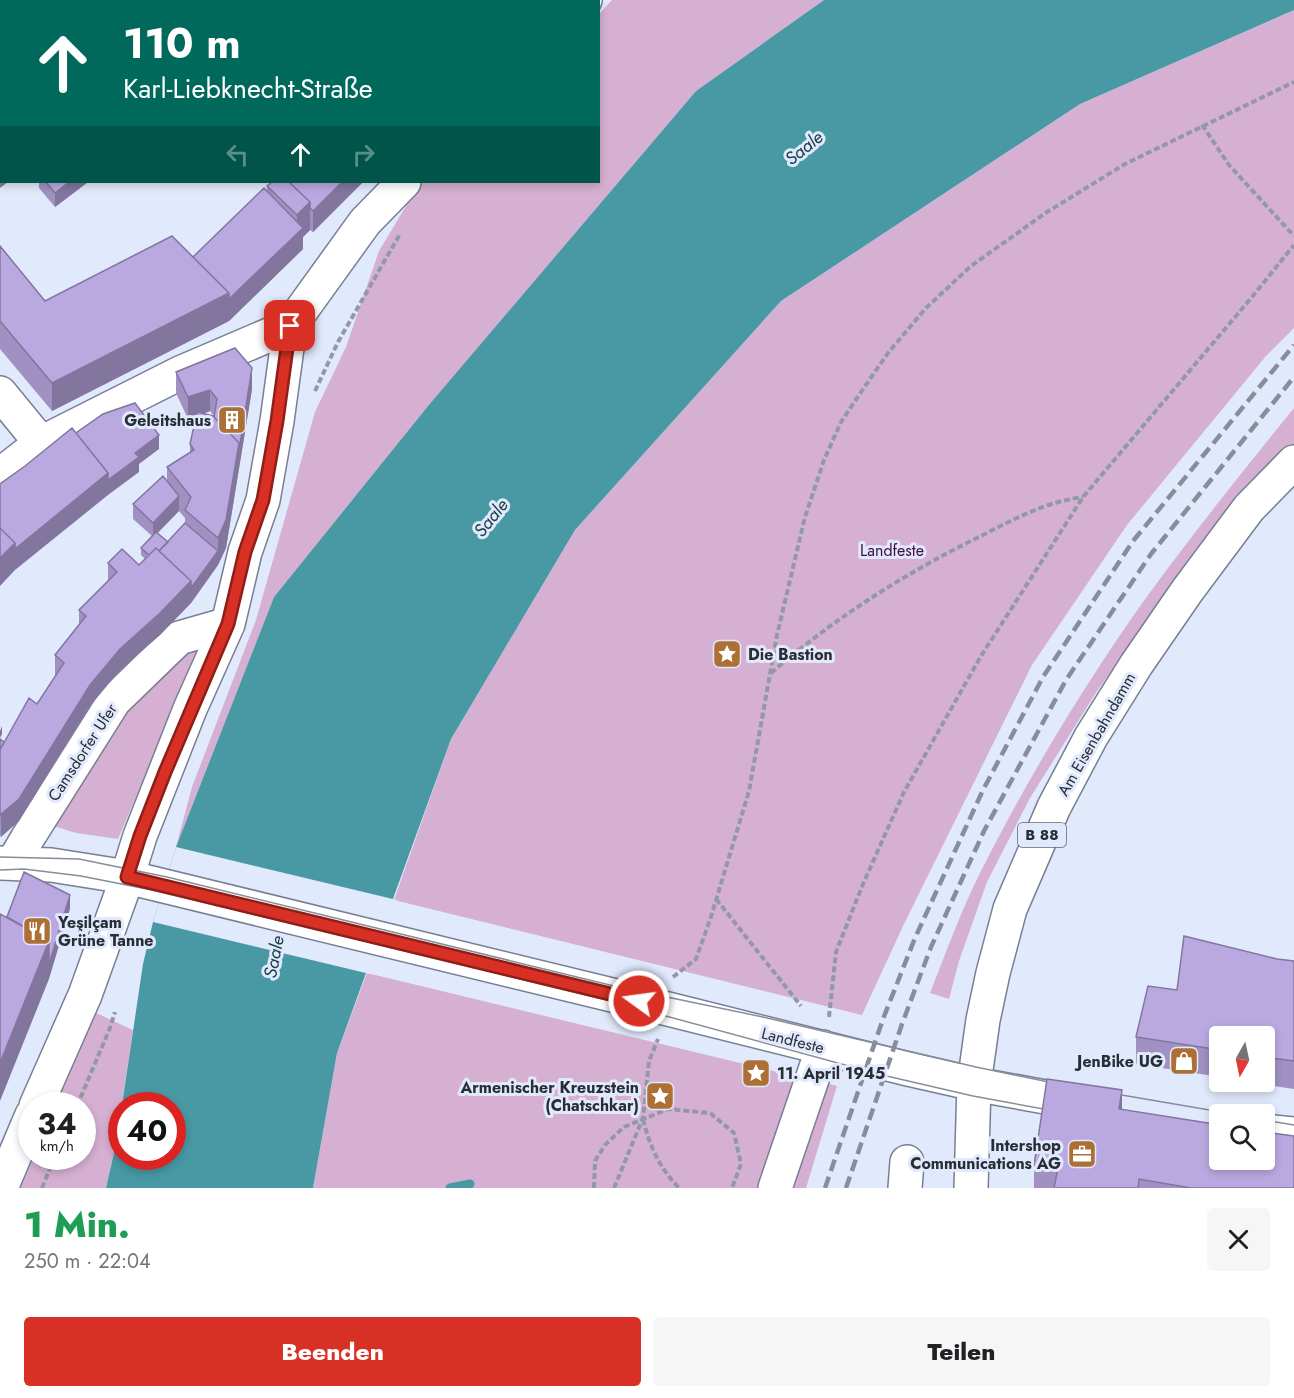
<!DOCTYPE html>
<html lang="de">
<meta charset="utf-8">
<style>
:root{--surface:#fff;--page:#f6f6f6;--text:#202124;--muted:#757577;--accent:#d93025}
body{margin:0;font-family:Jost,sans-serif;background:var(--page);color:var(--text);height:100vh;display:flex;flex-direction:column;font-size:22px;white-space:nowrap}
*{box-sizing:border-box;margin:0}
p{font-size:20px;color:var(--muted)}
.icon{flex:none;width:33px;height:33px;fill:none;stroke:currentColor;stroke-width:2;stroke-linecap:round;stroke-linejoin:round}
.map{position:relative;height:1188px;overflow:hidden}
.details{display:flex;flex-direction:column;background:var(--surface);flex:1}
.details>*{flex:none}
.top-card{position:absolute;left:0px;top:0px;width:600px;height:183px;box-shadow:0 3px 9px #0003;background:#00695c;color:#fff;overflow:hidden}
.needle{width:39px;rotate:189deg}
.fabs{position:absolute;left:1209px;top:1026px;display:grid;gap:12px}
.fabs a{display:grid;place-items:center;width:66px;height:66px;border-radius:6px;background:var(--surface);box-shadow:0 3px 9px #0003;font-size:30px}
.speed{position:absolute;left:18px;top:1092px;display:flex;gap:12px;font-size:30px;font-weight:700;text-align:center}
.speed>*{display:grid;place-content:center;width:78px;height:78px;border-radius:50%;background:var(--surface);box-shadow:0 3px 9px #0003;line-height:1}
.speed small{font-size:15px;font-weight:400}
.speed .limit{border:9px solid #d22;background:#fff;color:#111}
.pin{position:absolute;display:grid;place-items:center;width:51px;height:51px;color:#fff;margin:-26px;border-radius:12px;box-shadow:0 3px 9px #0006}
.me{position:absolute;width:66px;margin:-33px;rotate:284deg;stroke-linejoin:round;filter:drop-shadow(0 0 4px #0008)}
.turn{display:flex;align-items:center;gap:21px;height:126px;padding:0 24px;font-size:27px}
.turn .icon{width:78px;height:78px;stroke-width:2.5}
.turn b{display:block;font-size:42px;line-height:51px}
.lanes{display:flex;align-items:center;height:57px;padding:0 24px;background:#0003;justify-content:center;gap:30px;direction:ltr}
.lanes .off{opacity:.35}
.round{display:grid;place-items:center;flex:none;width:63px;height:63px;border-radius:6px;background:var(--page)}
.headline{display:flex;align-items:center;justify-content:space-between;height:102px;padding:0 24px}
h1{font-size:36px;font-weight:800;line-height:45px;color:#1e9e55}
.primary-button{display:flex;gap:12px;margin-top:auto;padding:12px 24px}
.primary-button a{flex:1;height:69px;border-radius:6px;background:var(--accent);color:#fff;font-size:24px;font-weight:800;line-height:69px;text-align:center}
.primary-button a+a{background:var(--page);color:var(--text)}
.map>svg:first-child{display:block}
.green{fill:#d6b0d2}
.water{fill:#4899a4}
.pier{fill:#e1e9fc}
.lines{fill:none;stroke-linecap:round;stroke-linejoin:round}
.stream{stroke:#4899a4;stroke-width:9}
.minor-casing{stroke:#767f94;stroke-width:36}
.major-casing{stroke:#767f94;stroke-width:36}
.path{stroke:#9298a7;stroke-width:4;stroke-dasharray:6 3;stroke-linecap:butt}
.minor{stroke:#fff;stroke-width:33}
.major{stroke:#fff;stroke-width:33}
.tram{stroke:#878d9b;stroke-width:1.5}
.rail{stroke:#878d9b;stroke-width:4.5;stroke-dasharray:12 6;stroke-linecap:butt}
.wall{fill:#a091c2;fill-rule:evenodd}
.shaded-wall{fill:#82769e}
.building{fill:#baa9e1;stroke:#82769e;stroke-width:1.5}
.route-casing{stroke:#8d1f18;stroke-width:15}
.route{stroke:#d93025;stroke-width:10}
.labels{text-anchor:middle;stroke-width:6;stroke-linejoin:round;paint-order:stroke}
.shield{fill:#e1e9fc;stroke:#606571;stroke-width:1.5}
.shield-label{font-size:15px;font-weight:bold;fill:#292d36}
.poi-label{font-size:16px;font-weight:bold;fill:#292d36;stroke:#e1e9fc;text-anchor:end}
.park-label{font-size:16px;fill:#440b43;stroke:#e1e9fc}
.street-label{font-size:16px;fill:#292d36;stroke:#e1e9fc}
.water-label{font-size:18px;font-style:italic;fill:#173e43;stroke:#e1e9fc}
</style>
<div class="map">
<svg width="1294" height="1188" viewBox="0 0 1294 1188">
<rect width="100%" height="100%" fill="#e1e9fc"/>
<!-- green -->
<path class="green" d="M612 0H824L696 91 428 406 274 597 176 847 192 787 256 620 315 412 346 347 379 251 418 186 423 182H598L599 14Z
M1294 10V328L1266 356 1127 525 1032 665 903 926 862 1015 394 900 451 739 575 530 781 301 1080 104Z
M1294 408V445L1272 467 1165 597 1097 691 1030 798 987 882 959 961 949 999 930 993C946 953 961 910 981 871 1028 778 1083 687 1143 602 1191 536 1242 472 1294 408Z
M185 644 198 653 118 839 76 833 47 824 120 707Z
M367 973 802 1078 760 1188H313L337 1053Z
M94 1012 133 1030 116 1144 106 1188H20L34 1157 82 1156V1106L55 1105Z
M826 1083 837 1086 806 1188H784Z"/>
<!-- water -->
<path class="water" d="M824 0H1294V10L1080 104 781 301 575 530 451 739 337 1053 313 1188H106L116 1144 121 1107 122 1156H172V1106L122 1105 143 964 153 922 176 847 274 597 428 406 696 91Z"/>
<!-- pier -->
<path class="pier" d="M176 847 397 900 370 974 153 922Z"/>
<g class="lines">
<!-- stream -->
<path class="stream" d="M450 1188 470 1184"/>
<!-- minor casing -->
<g class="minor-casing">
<path id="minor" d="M366 0 367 2
M532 0 534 2
M138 2 140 0
M393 2 395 0
M584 2 585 0
M0 108 2 107
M0 393 41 443
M0 475 41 443 180 373 290 326
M0 863 51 865 127 877 612 995 908 1069 974 1084 1089 1105
M16 863 17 856 27 839 114 701 179 638 228 624
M36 1106 85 995 125 884 140 836 190 709 228 624 245 552 263 500 277 421 290 326 365 222 404 182
M1264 1131 1294 1134
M1 1188 32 1115
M775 1188 823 1047
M905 1188 907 1162"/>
</g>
<!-- major casing -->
<g class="major-casing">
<path id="major" d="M971 1188 974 1084 983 1020 993 973 1010 909 1054 807 1091 737 1136 665 1187 591 1249 508 1294 462"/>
</g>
<!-- path -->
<path class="path" d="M1202 125 1229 165 1294 236
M315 391 338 342 400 234
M771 673C835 618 905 573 981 536 1014 519 1045 502 1083 497
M716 899 801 1006
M673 977 696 959 710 920 749 791 777 635 805 517 824 460 841 422 861 392 888 353 926 308 971 266 1047 212 1125 164 1294 82
M829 1017 836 952 863 884 904 792 981 656 1083 497 1252 297 1294 245
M77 1106 110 1028 115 1012
M643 1119C650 1147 659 1167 679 1188
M42 1188 55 1156
M594 1188 595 1161 605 1145 624 1127 668 1109 710 1113 734 1133 741 1164 732 1188
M614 1188 643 1118 649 1061 658 1039"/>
<!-- minor -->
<use href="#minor" class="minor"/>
<!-- major -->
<use href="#major" class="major"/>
<!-- tram -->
<path class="tram" d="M0 857 79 859 167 877 614 986 763 1017 976 1067 1063 1085
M0 870 24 869 81 876 162 892 611 1001 878 1074 973 1096 1060 1112
M1104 1092 1233 1114
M1264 1120 1294 1125"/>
<!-- rail -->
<path class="rail" d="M825 1188 883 1019 915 938 983 790 1043 677 1133 541 1294 345
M846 1188 902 1024 931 947 984 831 1066 680 1151 554 1294 377"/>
</g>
<!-- wall -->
<path class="wall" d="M61 0H84L83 2H62Z
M39 182H88L55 207 39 188Z
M363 182 313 232 310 230 303 237V249L229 321 52 411 0 349V246L45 301 193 257 267 192V186Z
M176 372 252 389 226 548 218 565 191 603 160 635 120 670 90 706 19 821 0 837V739L4 742 37 704 55 677V655L79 624V610L108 581V563L139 565 145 559 141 555V548L152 536 133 519V504L167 480V467L190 452V444L196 416 188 419 176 393ZM210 411 214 416V417L203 414ZM179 511 185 518V523L168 542 158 533Z
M1277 959 1294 961V1089L1246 1082H1264V1036H1220V1077L1136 1064V1037L1177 990Z
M1122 1109 1294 1188H1034V1165Z"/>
<!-- shaded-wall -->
<path class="shaded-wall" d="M71 0H84L83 2H71Z
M291 0H311L309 2H289Z
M2 31V45L0 47V32Z
M2 172V182H8L0 188V173Z
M69 182H88L55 207V193Z
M342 182H363L313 232V211Z
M310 202V230L303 237V249L229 321 52 411V383L297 233V215Z
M252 368V389L226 548 218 565 191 603 160 635 120 670 90 706 19 821 1 837V815L90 685 120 649 218 551V538Z
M210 390V411L188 419V397Z
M159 435V449L139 464V472L108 495 15 570 0 586V558L15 543Z
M179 496V511L153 537V523Z
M2 726V734L0 738V731Z
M70 895V909L49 979 0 1101V1063L49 941Z
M1122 1090V1140L1119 1109Z"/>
<!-- building -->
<path class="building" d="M213 0H273L274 2H211Z
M279 0H291L289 2H280Z
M470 0H515L516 2H468Z
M0 20 2 22V31L0 32Z
M2 118V132L0 130V119Z
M0 130 2 132V172L0 173Z
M46 182H69L55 193Z
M272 182H289L310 202 297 215 267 186Z
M289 182H342L313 211 310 208V202Z
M264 188 303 228 229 299V293L193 257Z
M172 236 229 293 52 383 0 321V246L45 301Z
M235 348 252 368 239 450V443L214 417 217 399 210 390 188 397 176 372Z
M135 403 159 435 135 453 139 457 108 480V473L76 433 103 414Z
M197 412 213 416 239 443 226 520 218 538 185 510 191 497 167 467 194 450 190 444Z
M72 428 108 473 15 549V543L0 528V484L25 466Z
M163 476 179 496 153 523 133 504Z
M185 523 218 551 191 588V581L159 551Z
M0 528 15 543 0 558Z
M156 532 168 542 159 551 156 548 149 555 141 548Z
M156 548 191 581 160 613 120 649 90 685 19 799 0 815V750L29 698 37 704 64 663 55 655 86 616 79 610 117 572 108 563 122 549 139 565Z
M0 739 4 742 0 750Z
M24 872 70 895 49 964V941L7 917Z
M0 914 49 941 0 1063Z
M1184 936 1277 959 1294 961V1061L1264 1057V1036H1220V1050L1136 1037 1148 986 1177 990Z
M1047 1079 1122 1090 1119 1109 1220 1125V1160H1264V1132L1294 1136V1188H1191L1139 1179 1138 1188H1054L1058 1168 1034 1165Z"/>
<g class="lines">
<!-- route casing -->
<g class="route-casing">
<path id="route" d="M290 326 277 421 263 500 245 552 228 624 165 772 140 836 127 877 639 1001"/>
</g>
<!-- route -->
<use href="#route" class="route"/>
</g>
<!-- icons -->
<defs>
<g id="building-square" transform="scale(1.5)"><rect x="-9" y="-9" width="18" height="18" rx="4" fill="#ad6f34" stroke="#e1e9fc"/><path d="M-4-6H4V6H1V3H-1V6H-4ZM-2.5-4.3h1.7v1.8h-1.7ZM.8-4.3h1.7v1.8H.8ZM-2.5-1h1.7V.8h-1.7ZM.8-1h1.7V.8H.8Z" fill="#fff"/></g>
<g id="sight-square" transform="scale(1.5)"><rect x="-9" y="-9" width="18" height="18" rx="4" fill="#ad6f34" stroke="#e1e9fc"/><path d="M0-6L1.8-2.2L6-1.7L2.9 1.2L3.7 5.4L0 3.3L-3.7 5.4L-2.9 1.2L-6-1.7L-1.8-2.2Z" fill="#fff"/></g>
<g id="restaurant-square" transform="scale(1.5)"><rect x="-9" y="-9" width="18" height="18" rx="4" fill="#ad6f34" stroke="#e1e9fc"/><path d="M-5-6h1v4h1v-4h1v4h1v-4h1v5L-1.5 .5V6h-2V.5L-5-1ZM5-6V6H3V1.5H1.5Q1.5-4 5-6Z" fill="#fff"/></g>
<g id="shop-square" transform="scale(1.5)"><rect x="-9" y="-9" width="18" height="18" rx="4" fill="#ad6f34" stroke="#e1e9fc"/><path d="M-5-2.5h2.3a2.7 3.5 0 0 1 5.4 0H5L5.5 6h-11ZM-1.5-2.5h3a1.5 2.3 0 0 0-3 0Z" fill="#fff"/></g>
<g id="office-square" transform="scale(1.5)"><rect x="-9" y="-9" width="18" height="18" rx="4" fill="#ad6f34" stroke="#e1e9fc"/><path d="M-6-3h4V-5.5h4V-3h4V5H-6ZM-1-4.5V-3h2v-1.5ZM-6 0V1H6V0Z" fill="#fff"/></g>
</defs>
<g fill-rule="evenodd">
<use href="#building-square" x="232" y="420"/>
<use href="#sight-square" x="727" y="654"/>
<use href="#restaurant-square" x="37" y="931"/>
<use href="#shop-square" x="1184" y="1061"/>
<use href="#sight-square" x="756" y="1073"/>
<use href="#sight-square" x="660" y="1096"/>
<use href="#office-square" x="1082" y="1154"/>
</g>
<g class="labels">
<!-- shield labels -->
<rect class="shield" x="1018" y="823" width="48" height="24" rx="4.5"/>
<g class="shield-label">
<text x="1042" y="840">B 88</text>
</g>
<!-- poi labels -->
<g class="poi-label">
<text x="211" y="426">Geleitshaus</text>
<text x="748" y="660" text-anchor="start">Die Bastion</text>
<text x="58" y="928" text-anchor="start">Yeşilçam<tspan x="58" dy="18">Grüne Tanne</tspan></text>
<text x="1163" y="1067">JenBike UG</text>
<text x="777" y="1079" text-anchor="start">11. April 1945</text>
<text x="639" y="1093">Armenischer Kreuzstein<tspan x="639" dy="18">(Chatschkar)</tspan></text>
<text x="1061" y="1151">Intershop<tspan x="1061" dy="18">Communications AG</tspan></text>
</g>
<!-- park labels -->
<g class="park-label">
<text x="892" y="556">Landfeste</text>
</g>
<!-- street labels -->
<g class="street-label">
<text transform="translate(1096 734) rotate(-60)" y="6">Am Eisenbahndamm</text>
<text transform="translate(82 752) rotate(-57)" y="6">Camsdorfer Ufer</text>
<text transform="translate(793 1040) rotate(14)" y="6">Landfeste</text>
</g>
<!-- water labels -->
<g class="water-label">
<text transform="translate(804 148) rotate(-39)" y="6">Saale</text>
<text transform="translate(491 518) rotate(-51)" y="6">Saale</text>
<text transform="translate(274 957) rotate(-79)" y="6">Saale</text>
</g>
</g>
</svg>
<div class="fabs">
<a><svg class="needle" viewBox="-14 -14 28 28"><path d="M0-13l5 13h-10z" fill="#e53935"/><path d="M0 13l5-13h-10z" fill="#757577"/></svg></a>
<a><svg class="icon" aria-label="search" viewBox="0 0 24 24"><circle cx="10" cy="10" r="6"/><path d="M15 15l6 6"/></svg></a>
</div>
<div class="speed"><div>34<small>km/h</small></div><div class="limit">40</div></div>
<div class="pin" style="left:290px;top:326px;background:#d93025"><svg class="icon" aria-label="arrive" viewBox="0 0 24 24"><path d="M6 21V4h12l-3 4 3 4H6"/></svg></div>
<svg class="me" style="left:639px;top:1001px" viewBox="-20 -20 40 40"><circle r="17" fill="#d93025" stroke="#fff" stroke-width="3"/><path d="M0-11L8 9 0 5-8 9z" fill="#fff"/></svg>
<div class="top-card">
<div class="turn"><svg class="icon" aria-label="ahead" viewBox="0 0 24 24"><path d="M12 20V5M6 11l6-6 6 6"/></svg><div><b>110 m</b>Karl-Liebknecht-Straße</div></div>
<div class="lanes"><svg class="icon off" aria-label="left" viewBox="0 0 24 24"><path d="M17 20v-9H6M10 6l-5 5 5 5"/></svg><svg class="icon" aria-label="ahead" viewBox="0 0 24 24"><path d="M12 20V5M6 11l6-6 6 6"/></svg><svg class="icon off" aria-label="right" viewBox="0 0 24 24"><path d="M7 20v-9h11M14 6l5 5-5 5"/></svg></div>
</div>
</div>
<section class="details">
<div class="headline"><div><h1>1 Min.</h1><p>250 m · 22:04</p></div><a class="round"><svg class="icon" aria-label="close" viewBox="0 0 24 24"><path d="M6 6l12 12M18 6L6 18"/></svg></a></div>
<div class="primary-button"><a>Beenden</a><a>Teilen</a></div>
</section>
